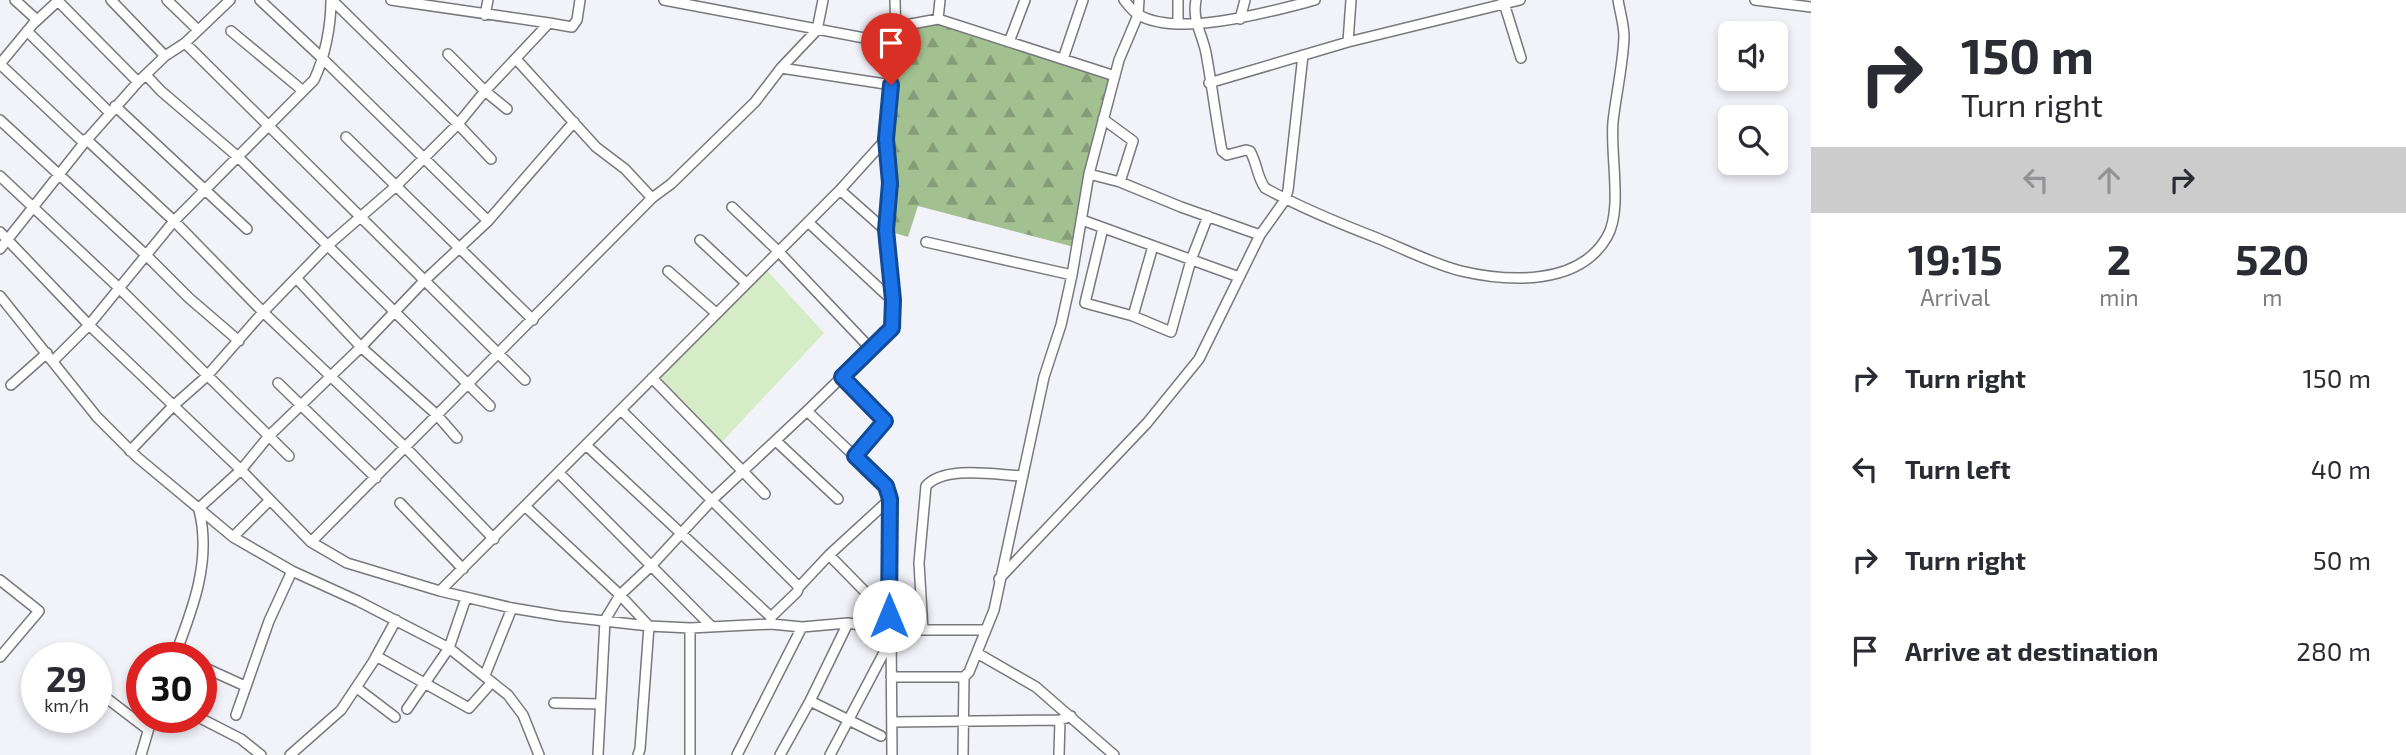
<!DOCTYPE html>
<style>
:root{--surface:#fff;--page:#f7f7f7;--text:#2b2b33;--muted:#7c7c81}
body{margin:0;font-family:"Exo 2",sans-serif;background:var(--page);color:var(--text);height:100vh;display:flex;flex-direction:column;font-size:26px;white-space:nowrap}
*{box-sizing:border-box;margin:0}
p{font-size:23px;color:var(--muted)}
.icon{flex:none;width:38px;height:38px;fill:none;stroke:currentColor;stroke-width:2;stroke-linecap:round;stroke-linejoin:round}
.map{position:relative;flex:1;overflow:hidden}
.sheet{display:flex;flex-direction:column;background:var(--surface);width:595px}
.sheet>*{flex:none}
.hud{background:#fff;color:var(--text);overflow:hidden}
.buttons{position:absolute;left:1718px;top:21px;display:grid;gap:14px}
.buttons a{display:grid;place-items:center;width:70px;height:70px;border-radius:10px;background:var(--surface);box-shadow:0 4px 10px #0003;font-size:35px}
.speed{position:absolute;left:21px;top:642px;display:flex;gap:14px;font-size:35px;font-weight:700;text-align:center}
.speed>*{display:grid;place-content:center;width:91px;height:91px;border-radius:50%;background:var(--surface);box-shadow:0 4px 10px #0003;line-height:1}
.speed small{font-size:18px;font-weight:400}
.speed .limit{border:10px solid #d22;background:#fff;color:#111}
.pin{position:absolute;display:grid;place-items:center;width:60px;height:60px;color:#fff;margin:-72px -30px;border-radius:50% 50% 50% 0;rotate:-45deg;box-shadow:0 0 7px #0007}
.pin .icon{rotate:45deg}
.me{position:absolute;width:77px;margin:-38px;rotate:0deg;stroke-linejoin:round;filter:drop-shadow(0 0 5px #0008)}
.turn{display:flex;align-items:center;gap:24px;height:147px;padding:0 35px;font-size:32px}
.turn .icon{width:91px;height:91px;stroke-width:2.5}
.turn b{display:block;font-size:49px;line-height:60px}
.lanes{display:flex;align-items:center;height:66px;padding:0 35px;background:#0003;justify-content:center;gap:35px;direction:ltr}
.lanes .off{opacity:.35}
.eta{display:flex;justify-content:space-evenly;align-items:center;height:119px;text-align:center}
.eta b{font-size:42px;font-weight:700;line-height:49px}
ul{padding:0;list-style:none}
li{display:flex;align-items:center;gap:21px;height:91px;padding:0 35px}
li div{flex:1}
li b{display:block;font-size:26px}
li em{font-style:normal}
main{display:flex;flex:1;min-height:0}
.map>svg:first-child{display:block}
.forest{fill:url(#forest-firs)}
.pitch{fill:#d5ecc7}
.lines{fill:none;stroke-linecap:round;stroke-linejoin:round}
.minor-casing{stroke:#78787e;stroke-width:12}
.minor{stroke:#fff;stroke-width:9}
.route-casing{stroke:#114b97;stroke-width:18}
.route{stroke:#1a73e8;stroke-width:12}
</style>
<main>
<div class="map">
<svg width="1811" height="755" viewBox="0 0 1811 755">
<defs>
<pattern id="forest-firs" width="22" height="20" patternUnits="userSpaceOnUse" patternTransform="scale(1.75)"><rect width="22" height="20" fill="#a3c190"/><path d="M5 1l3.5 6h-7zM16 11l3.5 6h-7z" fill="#859d76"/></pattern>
</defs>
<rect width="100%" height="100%" fill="#f2f2f9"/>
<!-- forest -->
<path class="forest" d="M938 19 1115 76 1078 248 918 206 908 237 885 230 886 139 895 50 905 51 906 37 896 36 895 27Z"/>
<!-- pitch -->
<path class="pitch" d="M763 266 824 333 719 445 652 378Z"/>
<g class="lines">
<!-- minor casing -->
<g class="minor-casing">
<path id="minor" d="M15 0 37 20
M59 0 33 24 0 64 84 143
M111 0 165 56
M167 0 198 30
M260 0 322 58 488 221
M332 0 458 124 491 159
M664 0 896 44
M1124 0C1128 5 1133 12 1139 15 1179 38 1273 11 1315 0
M1196 0C1192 21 1202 33 1206 53 1212 86 1216 119 1222 151L1227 155 1246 150 1250 151C1257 163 1257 177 1265 188 1301 208 1338 223 1377 238 1404 249 1433 264 1461 271 1508 282 1579 286 1607 237 1623 210 1610 155 1613 122 1616 94 1623 65 1624 37 1624 25 1620 12 1618 0
M1503 0 1521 58
M1755 0 1811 7
M58 1 138 82
M485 15 488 0
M938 19 1115 76
M1240 19 1245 0
M549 23 572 27 577 20 580 0
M1178 23V0
M895 27 938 19 940 0
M27 31 110 113
M231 31 302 90
M1009 42 1025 0
M1348 42 1351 0
M185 43 525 380
M448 54 485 91 507 109
M516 59 596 147 625 169 652 198
M1063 59 1083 0
M781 68 892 85
M146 75 161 91 237 156 490 406
M1209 83 1348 42 1520 0
M115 106 247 229
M1103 119 1133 141 1120 182
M0 120 146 255 189 298 239 341
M346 137 533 320
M86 139 174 221 263 312 405 447 494 539
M1089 174 1120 182 1181 207 1260 235
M0 176 119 288 289 456
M840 190 885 230
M732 207 778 251 871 349
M1082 220 1239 277
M808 222 893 301
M1103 228 1085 303 1133 316
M0 232 89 325 241 470 311 542 347 563 440 591 512 608 560 616 649 626 690 628 771 624 802 627 848 623 889 630H985
M700 240 746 283
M926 242 1072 275
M1153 246 1133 316 1171 332 1191 260 1208 216
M0 249 84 143 138 82 165 56 185 43 230 0
M668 271 716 313
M297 279 361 347 437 415 457 438
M0 296 97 417 137 457 233 537 292 571 358 601 449 648 508 695 523 715 539 755
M53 361 89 325 174 221 314 80C325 57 331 26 331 0
M842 377 885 421 855 456
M652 378 765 494
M278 383 376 478
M11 385 47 353
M621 410 799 587 797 592 771 617V624
M807 411 886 486 890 499 892 755
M776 441 838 499
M586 445 771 617
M130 451 173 406 207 376 263 312 327 246 395 187 458 124 485 91 549 23 391 0
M559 473 711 626
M400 503 463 569
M526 507 620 595 649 626 640 749 638 755
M199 508 241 470 268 437 361 347 424 281 488 221 574 122
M233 537 270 500
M311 542 652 198 671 184 755 102 781 68 817 30 823 0
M829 555 889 616
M999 579 1147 423 1199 359 1260 235 1285 200 1288 190 1303 55
M0 580 39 611 0 657
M799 587 829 555 890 499
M440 591 840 190 886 139 896 44 895 0
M690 628V755
M923 630 919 563 926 486C945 465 996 475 1023 476
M977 653 1036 687 1114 755
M376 656 469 708 492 682
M174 658C192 611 212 561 199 510
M201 666 245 686
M485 675 512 608
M891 677H964
M357 688 395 717
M96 690 147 729
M810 701 881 736
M554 703 600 704
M407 709 449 648 466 598
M236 715 269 621 292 571
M200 718 241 739 261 755
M892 722 1060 720 1071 716
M141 755 152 718
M290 755 341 710 373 662 396 620
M598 755 605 620 620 595 652 565 712 500 807 411 892 328 893 301 885 230 890 182 886 139
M737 755 802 627
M780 755 810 701 848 623
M830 755 889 643
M963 755 964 677 969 672 994 610 1044 377 1061 325 1072 275 1089 174 1119 60 1138 15 1139 0
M1059 755 1060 720"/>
</g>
<!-- minor -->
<use href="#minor" class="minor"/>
</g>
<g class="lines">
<!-- route casing -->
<g class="route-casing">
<path id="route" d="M889 616 890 499 886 486 855 456 885 421 842 377 892 328 893 300 886 230 890 183 886 139 891 85"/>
</g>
<!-- route -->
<use href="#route" class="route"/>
</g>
</svg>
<div class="buttons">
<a><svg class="icon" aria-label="sound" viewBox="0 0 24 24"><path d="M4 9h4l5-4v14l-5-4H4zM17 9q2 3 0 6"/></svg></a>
<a><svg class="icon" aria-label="search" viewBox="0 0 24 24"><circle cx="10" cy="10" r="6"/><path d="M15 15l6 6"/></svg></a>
</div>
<div class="speed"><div>29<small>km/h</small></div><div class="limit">30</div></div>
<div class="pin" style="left:891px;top:85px;background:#d93025"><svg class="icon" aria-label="arrive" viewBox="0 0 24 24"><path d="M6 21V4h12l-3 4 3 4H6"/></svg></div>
<svg class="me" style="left:889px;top:616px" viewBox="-20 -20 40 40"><circle r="19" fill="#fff"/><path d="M0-13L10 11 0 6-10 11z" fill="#1a73e8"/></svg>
</div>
<section class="sheet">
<div class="hud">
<div class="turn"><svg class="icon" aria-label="right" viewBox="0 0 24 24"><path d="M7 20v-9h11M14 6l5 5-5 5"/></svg><div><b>150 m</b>Turn right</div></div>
<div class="lanes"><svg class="icon off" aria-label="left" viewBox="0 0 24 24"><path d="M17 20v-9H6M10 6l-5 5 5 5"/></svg><svg class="icon off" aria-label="ahead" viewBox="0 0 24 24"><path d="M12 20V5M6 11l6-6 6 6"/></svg><svg class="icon" aria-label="right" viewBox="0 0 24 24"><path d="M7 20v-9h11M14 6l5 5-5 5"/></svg></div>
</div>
<div class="eta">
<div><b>19:15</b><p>Arrival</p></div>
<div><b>2</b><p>min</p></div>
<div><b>520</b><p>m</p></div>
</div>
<ul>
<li><svg class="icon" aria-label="right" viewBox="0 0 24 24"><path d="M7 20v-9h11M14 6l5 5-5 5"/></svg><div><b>Turn right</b></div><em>150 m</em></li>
<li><svg class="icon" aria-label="left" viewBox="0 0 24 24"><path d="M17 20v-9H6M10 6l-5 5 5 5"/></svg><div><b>Turn left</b></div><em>40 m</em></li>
<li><svg class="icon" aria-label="right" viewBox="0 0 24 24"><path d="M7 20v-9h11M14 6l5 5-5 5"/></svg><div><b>Turn right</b></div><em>50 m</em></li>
<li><svg class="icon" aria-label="arrive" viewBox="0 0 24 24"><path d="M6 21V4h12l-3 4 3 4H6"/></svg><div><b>Arrive at destination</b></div><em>280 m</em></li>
</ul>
</section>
</main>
